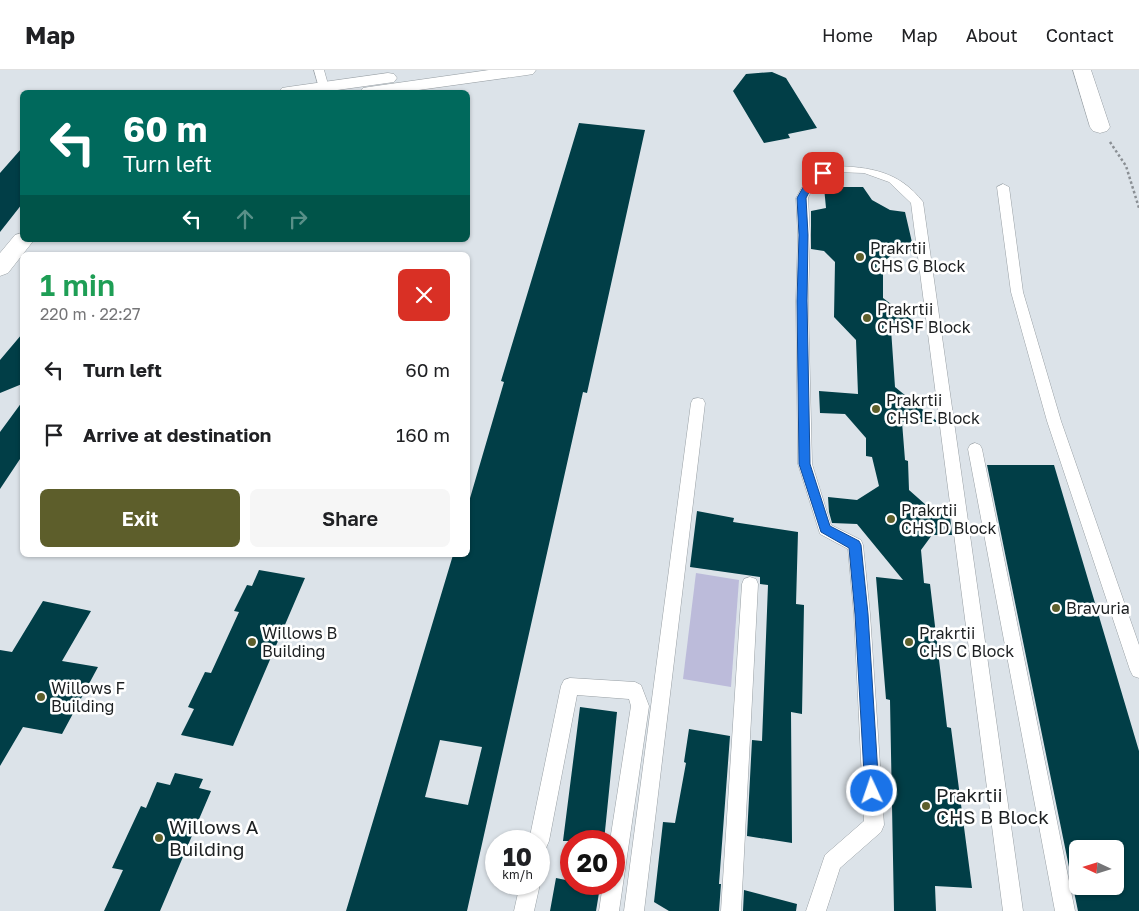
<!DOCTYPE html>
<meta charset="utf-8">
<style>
:root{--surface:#fff;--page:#f6f6f6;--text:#202124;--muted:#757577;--line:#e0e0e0;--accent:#5d5e2b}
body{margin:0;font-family:"Golos Text",sans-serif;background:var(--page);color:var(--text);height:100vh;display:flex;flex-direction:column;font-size:19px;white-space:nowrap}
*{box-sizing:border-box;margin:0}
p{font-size:16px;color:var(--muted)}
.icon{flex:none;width:28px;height:28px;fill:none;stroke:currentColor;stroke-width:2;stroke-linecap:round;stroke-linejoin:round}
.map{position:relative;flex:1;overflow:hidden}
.drawer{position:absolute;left:20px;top:182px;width:450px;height:305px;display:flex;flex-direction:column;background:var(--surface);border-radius:8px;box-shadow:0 1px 4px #0004}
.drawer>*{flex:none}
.hud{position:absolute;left:20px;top:20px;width:450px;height:152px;border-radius:8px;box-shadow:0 1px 4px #0004;background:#00695c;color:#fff;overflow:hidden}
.needle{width:32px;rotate:274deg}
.controls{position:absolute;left:1069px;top:770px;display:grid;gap:10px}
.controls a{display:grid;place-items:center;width:55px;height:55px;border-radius:8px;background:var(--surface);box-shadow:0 1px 4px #0004;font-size:25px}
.speed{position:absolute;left:485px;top:760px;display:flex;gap:10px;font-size:25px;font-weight:700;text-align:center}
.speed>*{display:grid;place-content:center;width:65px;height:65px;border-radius:50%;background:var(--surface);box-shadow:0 1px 4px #0004;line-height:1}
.speed small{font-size:12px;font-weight:400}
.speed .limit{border:8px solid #d22;background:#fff;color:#111}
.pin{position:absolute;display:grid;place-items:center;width:42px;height:42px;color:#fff;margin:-21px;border-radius:10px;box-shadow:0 2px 8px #0006}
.me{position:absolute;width:55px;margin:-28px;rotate:357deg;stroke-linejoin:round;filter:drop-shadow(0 0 4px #0008)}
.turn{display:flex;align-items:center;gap:18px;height:105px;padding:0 20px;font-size:22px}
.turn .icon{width:65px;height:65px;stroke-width:2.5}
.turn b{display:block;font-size:35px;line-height:42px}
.lanes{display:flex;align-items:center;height:48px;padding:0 20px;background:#0003;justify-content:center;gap:25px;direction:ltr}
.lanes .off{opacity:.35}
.round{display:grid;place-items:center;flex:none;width:52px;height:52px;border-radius:8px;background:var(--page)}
.summary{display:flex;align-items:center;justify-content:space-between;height:85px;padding:0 20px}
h1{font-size:30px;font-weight:600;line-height:38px;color:#1e9e55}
.primary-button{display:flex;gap:10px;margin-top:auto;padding:10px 20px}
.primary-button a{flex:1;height:58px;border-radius:8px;background:var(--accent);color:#fff;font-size:20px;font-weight:600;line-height:58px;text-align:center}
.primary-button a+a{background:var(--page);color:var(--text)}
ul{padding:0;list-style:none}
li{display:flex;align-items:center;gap:15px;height:65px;padding:0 20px}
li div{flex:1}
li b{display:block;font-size:19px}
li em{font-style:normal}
header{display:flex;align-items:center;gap:30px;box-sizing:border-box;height:70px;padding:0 25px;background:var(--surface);border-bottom:1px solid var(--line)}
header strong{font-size:24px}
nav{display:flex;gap:28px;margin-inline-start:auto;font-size:18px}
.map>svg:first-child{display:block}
.green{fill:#bcbbda}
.building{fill:#013e47;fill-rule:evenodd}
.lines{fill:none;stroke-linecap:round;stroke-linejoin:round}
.service-casing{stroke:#99a0a5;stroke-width:1}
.minor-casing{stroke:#99a0a5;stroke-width:1}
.path{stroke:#8a8f94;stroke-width:2.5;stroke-dasharray:2.5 2.5;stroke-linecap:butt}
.service{fill:#fff;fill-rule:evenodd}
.minor{fill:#fff;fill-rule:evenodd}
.route{fill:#1a73e8;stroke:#114b97}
.poi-dot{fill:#5d5e2b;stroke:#fff;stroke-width:2}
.labels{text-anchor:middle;stroke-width:5;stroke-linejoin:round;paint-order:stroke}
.poi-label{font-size:16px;fill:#1d2022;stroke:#fff;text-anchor:start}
.near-poi-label{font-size:19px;fill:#1d2022;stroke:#fff;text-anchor:start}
</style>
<header>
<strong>Map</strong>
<nav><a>Home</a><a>Map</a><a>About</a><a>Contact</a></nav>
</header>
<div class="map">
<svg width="1139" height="841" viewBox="0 0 1139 841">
<rect width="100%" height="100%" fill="#dce3e9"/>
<!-- green -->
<path class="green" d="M696 503 739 510 731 617 683 609Z"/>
<!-- building -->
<path class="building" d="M772 2 786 8 817 58 788 64 790 68 764 73 733 21 746 4Z
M579 53 645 60 587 323 583 322 467 841H346L453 485H468V435L504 312 501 311ZM440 670 482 677 468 735 425 727Z
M22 78V134L0 162V103Z
M824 117H863L872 130 890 140 905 142 914 181 896 182 883 192V228L924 259H891L895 317 938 352H902L905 390 908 391 909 420 935 443 950 445 952 465H932L921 480 924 513 930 514 947 657 951 658 972 818 935 816 936 841H894L890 630 886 629 876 507 903 510 857 454 832 453 829 442 828 427 857 430 879 416 872 387 866 386V368L845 344 820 343 819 321 858 324 856 270 834 247 835 192 824 181 811 179V141L826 138Z
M22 264V314L0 323V290Z
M22 332V386L0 419V362Z
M987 395H1054L1139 681V841H1078ZM1078 779H1115V816H1078Z
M697 441 734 448 733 452 798 462 796 534 804 535 802 644 791 642 792 773 747 766 752 670 762 671 768 515 760 514V507L690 497Z
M259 500 305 508 233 676 181 665 194 639 188 637 205 602 211 603 239 542 234 541 247 515 252 516Z
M43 531 91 541 62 591 98 597 62 664 23 657 0 696V580L12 582Z
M580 637 617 642 604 771H563Z
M689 659 730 666 719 814H721L719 841H669L654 832 663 752 675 753 686 693 684 692Z
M175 703 203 709 199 718 211 721 160 841H104L123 800 112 798 141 736 146 738 157 712 170 715Z
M556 808 571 811V814L600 817 596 841H550Z
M744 820 797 834 796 841H743Z"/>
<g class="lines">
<!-- service casing -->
<g class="service-casing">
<path id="service" d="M314 0H324L329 18 327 20H321L319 18Z
M834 96C870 97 899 101 923 132L1023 841H1003L911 133 889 112 864 103 835 102 817 109 808 128 810 165 808 231 812 394 831 455 861 470 863 475 870 544 884 755 881 762 840 798 826 841H806L825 785 864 751 854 544 848 479 820 464 798 394 796 231 798 165 796 128 809 105Z
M1003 114 1009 117 1023 222 1061 351 1139 575V608L1133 606 1130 600 1047 351 1011 222 997 117Z
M698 328 703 329 705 333 644 841H624L691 333 693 329Z
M975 373 980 375 982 379 1075 841H1055L968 379 970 375Z
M750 507 756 509 758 514 741 841H721L742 514 744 509Z
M570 608 635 612 641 615 649 636 619 841H599L603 814H614V771H610L631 636 629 629 577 625 549 771 546 778 539 781V771H529L561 616 564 610Z
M539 811 540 814 534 841H514L520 814H539Z"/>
</g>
<!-- minor casing -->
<g class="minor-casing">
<path id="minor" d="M489 0H536L533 4 527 5 404 22H360L363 18 369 17Z
M1073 0H1091L1110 57 1107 61 1100 63 1093 61 1090 57Z
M388 3 394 4 397 8 394 12 323 22H279L282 18 288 17Z
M22 163V170H34L8 203 0 206V183L15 165Z"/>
</g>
<!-- path -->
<path class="path" d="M1110 72 1126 96 1139 138"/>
<!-- service -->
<use href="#service" class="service"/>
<!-- minor -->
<use href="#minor" class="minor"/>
</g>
<!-- route -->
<path class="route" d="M823 101 828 103 816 109 806 128 808 165 807 231 810 394 830 456 859 471 861 475 868 544 879 721 877 726 872 728 867 726 865 721 855 544 849 478 821 462 799 394 797 231 799 165 797 128 810 105Z"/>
<!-- markers -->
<g class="poi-dot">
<circle cx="860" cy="187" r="5"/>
<circle cx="867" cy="248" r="5"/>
<circle cx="876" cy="339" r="5"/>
<circle cx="891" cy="449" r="5"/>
<circle cx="1056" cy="538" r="5"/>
<circle cx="252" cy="572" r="5"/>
<circle cx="909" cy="572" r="5"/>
<circle cx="41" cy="627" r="5"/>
<circle cx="926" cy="736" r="5"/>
<circle cx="159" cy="768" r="5"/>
</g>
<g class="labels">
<!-- poi labels -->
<g class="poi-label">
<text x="870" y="184">Prakrtii<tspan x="870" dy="18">CHS G Block</tspan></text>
<text x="877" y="245">Prakrtii<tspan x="877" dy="18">CHS F Block</tspan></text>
<text x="886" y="336">Prakrtii<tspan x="886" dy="18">CHS E Block</tspan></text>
<text x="901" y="446">Prakrtii<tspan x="901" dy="18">CHS D Block</tspan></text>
<text x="1066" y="544">Bravuria</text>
<text x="262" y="569">Willows B<tspan x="262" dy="18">Building</tspan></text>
<text x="919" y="569">Prakrtii<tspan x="919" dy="18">CHS C Block</tspan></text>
<text x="51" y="624">Willows F<tspan x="51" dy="18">Building</tspan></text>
</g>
<!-- near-poi labels -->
<g class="near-poi-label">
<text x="936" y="732">Prakrtii<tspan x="936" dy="22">CHS B Block</tspan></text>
<text x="169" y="764">Willows A<tspan x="169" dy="22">Building</tspan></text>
</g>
</g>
</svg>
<div class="controls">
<a><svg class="needle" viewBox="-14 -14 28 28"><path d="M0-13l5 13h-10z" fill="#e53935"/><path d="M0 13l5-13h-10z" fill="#757577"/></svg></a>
</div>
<div class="speed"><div>10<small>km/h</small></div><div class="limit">20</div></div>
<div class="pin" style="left:823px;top:103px;background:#d93025"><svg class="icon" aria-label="arrive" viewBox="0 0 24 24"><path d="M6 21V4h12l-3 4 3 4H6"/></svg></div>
<svg class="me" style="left:872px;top:721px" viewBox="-20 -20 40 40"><circle r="17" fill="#1a73e8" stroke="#fff" stroke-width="3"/><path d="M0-11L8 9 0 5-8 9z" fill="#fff"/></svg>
<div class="hud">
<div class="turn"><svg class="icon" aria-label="left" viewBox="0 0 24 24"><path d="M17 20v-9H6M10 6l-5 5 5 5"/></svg><div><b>60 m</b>Turn left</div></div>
<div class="lanes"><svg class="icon" aria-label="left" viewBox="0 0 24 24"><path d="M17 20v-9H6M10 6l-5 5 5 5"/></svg><svg class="icon off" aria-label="ahead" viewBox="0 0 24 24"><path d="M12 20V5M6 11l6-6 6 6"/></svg><svg class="icon off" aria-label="right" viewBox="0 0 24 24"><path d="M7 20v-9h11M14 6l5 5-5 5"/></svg></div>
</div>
<section class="drawer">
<div class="summary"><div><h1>1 min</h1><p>220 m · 22:27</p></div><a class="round" style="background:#d93025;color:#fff"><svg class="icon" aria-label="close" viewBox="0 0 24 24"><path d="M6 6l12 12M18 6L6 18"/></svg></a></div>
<ul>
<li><svg class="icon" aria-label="left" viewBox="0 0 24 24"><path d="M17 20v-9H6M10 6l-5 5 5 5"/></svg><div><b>Turn left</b></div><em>60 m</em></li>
<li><svg class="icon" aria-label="arrive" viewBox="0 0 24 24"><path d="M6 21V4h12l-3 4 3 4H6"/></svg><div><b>Arrive at destination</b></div><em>160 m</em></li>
</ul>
<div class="primary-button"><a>Exit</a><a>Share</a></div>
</section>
</div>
